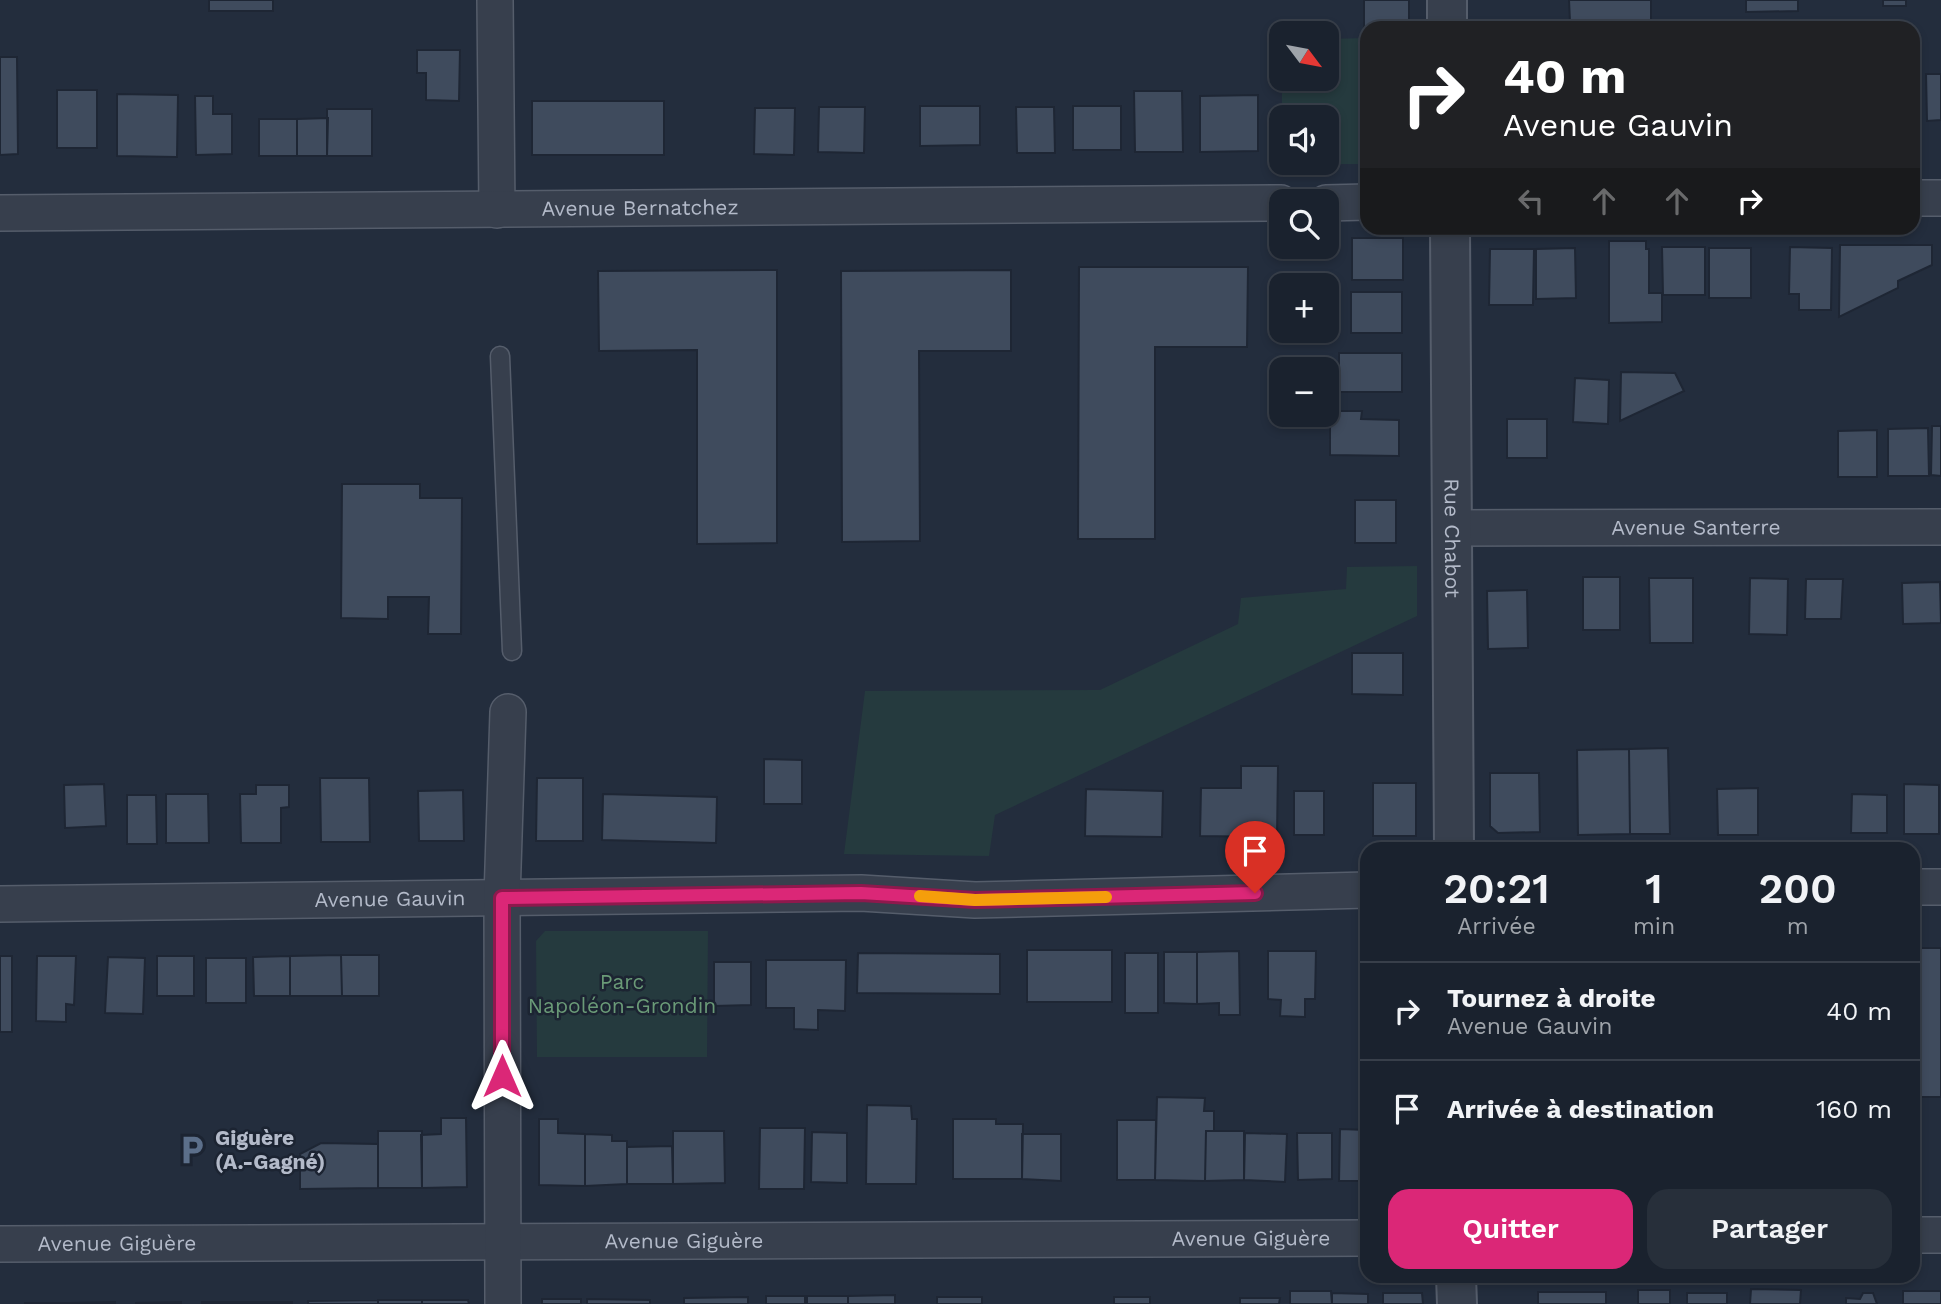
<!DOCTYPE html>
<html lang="fr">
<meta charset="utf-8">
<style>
:root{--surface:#1a222e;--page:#272f3a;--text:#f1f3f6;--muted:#9fa4aa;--line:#383f4a;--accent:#db2777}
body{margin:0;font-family:"Work Sans",sans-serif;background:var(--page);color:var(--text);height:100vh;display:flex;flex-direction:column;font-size:26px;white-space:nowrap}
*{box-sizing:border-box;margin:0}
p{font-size:23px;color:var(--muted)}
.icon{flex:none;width:38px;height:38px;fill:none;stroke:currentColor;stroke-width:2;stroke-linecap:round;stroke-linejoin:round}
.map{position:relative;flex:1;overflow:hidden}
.side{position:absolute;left:1360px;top:842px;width:560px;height:441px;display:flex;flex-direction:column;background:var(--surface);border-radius:21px;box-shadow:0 4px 10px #0003,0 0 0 2px var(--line)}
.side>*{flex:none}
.banner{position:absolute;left:1360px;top:21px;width:560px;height:214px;border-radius:21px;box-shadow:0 4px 10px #0003,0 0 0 2px var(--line);background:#202124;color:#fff;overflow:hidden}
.needle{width:46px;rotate:122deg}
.fabs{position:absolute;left:1269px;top:21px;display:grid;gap:14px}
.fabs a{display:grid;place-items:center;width:70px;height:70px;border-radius:14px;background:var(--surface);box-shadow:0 4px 10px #0003,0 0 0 2px var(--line);font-size:35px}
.pin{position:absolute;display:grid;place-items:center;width:60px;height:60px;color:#fff;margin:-72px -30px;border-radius:50% 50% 50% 0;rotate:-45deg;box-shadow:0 0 7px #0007}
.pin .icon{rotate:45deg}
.me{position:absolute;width:77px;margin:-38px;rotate:0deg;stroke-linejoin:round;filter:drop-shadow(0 0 5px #0008)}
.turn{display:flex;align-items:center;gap:24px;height:147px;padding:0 28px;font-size:32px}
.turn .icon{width:91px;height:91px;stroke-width:2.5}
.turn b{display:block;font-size:49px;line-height:60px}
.lanes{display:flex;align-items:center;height:66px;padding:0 28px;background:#0003;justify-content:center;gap:35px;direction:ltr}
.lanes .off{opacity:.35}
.eta{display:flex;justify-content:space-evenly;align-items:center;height:119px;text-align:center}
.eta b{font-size:42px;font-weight:600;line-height:49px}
.action{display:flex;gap:14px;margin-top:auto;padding:14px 28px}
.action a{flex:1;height:80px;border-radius:21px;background:var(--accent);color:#fff;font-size:28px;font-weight:600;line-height:80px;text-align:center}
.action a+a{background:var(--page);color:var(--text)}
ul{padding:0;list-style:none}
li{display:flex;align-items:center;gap:21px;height:98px;padding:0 28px;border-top:2px solid var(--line)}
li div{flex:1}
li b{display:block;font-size:26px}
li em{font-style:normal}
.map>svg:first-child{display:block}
.green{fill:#253a3e}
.building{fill:#3f4b5d;stroke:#1e2634;stroke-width:2}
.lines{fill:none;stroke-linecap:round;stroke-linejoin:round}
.service-casing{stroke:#555d6b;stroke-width:21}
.minor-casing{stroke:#555d6b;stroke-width:38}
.tertiary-casing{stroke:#555d6b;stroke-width:42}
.service{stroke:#373f4d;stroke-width:18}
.minor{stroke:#373f4d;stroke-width:35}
.tertiary{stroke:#373f4d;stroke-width:38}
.route-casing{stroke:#8e194d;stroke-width:18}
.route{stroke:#db2777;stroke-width:12}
.slow{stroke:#f59e0b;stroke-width:12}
.labels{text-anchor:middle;stroke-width:5;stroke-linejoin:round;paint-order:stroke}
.street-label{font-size:21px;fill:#b3bac9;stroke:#1c2432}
.park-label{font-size:21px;fill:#6a9a77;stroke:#1c2432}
.poi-label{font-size:21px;font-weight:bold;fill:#b3bac9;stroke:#1c2432;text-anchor:start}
</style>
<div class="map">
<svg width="1941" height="1304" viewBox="0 0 1941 1304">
<rect width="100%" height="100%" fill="#232d3d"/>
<!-- green -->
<path class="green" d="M1367 38V164H1282L1326 163V117H1282V79H1326L1327 39Z
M1417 566V616L995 815 989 856 844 854 865 691 1100 690 1238 624 1241 598 1346 589 1347 567Z
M545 931H708L707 1057H537L536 941Z"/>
<!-- building -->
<path class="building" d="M209 0H273V11H209Z
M1364 0H1409V27H1364Z
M1569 0H1651V21L1570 22Z
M1746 0H1798V11L1746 12Z
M1883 0H1906V6H1883Z
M417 50H460L459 101 426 100V73H417Z
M0 57H17L18 154 0 155Z
M1926 74H1941V120L1927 121Z
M57 90H97V148H57Z
M1134 91H1182L1183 152H1135Z
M117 94 178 95 177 157 117 156Z
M1258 95V151L1200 152V96Z
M195 96H213V114H232V154L196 155Z
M532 101H664V155H532Z
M920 106H980V145L920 146Z
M1073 106H1121V150H1073Z
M819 107H865L864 153 818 152Z
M1016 107H1054L1055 153H1017Z
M755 108H795L794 155 754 154Z
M327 109H372V156H327Z
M328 118 327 156H297V119Z
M259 119H297V156H259Z
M1352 238H1403V280H1352Z
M1609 241H1646V249H1649V293H1662V322L1609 323Z
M1840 245H1932V265L1898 281V288L1839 317Z
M1662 247H1705V295H1663Z
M1790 247 1832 248 1831 310H1799V294H1789Z
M1575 248 1576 298 1536 299V249Z
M1709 248H1751V298H1709Z
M1490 249H1534L1533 305H1489Z
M1079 267H1248L1247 347H1155V539H1078Z
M777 270V543L697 544V350L599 351 598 271Z
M1011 270V351H919L920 541 842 542 841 271Z
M1351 292H1402V333H1351Z
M1339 353H1402V392H1339Z
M1621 372 1675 373 1684 391 1620 421Z
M1575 378 1609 380 1608 424 1573 422Z
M1330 411H1362L1361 419 1399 420V456L1330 455Z
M1507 419H1547V458H1507Z
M1932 426H1941V476L1931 475Z
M1928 428 1929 476H1888V429Z
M1877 430V477H1838V431Z
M342 484H420V498H462L461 634H428L429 597H388V619L341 618Z
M1355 500H1396V543H1355Z
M1583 577H1620V630H1583Z
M1649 578H1693V643H1650Z
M1750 578 1788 579 1787 635 1749 634Z
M1806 579H1843L1841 619H1805Z
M1940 582 1941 623 1903 624 1902 583Z
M1527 590 1528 648 1488 649 1487 591Z
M1352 653H1403V695L1352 694Z
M1668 748 1670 834H1630L1629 749Z
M1629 749 1630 834 1578 835 1577 750Z
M764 759 802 760V804H764Z
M1241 766H1278L1277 837 1200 836 1201 788H1241Z
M1490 773H1539L1540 832 1498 833 1490 826Z
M320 778H369L370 842H321Z
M537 778H583V841H536Z
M1373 783H1416V836H1373Z
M104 784 106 826 65 828 64 785Z
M1904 784 1939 785V834H1904Z
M256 785H289V807L281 808V843H241L240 794H256Z
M1758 788V835H1718L1717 789Z
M1086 789 1163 791 1162 837 1085 836Z
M463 790 464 841H419L418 791Z
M1294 791H1324V835H1294Z
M166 794H208L209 843H166Z
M603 794 717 797 716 843 602 840Z
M1852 794 1887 795V833H1851Z
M127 795H156L157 844H127Z
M1913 948H1941V1097H1913Z
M1027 950H1112V1002H1027Z
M1239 951 1240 1015H1219V1003L1197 1004V952Z
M1268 951H1316L1315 999H1305V1017L1280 1016 1281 1000 1268 999Z
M1164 952H1197V1004L1164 1003Z
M858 953 1000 954V994L857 993Z
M1125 953H1158V1013H1125Z
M341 955 342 996H290V956Z
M341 955H379V996H342Z
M0 956H12V1032H0Z
M37 956H76L74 1005 66 1004V1022L36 1021Z
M157 956H194V996H157Z
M290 956V996H254L253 957Z
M108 957 145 958 143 1014 105 1013Z
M206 958H246V1003H206Z
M766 960H846L845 1011 818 1010V1030L794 1029V1008H766Z
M1362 960H1367V1039H1361Z
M714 962H751V1005L714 1006Z
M1157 1097 1205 1098 1204 1111H1214V1131H1206L1205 1181 1155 1180Z
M867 1105 911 1106 912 1119H917L916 1184H866Z
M441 1118H466L467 1187 422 1188 421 1135 441 1134Z
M539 1119H558V1133L585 1134V1186L539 1185Z
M953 1119H996V1124H1023L1022 1179H953Z
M1117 1120H1156L1155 1180H1117Z
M760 1128H805L804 1189H759Z
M1340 1129 1367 1130V1181H1339Z
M378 1131H422V1188H378Z
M673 1131H724L725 1183 673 1184Z
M1206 1131H1244V1180L1205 1181Z
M812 1132 847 1133V1183L811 1182Z
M1245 1133 1287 1134 1285 1182 1244 1180Z
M1297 1133H1332V1179L1298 1180Z
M585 1134 612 1135V1141H627V1184L585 1186Z
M1022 1134H1061V1181L1022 1179Z
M321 1143 378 1144V1188L300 1189V1154Z
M672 1146 673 1184H627V1147Z
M1751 1289 1801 1290 1800 1304H1750Z
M1638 1290H1670V1304H1638Z
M1290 1291H1331L1332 1304H1290Z
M1903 1291H1941V1304H1903Z
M1538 1292H1606V1304H1538Z
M1332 1293 1368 1294V1304H1332Z
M1383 1293H1422L1423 1304H1383Z
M1687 1293H1727V1304H1687Z
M1863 1293H1873L1877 1304H1846V1298L1860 1299Z
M895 1295V1304H848V1296Z
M766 1296H805V1304H766Z
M807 1296H848V1304H807Z
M748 1297V1304H684V1298Z
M937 1297H982V1304H937Z
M1114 1297H1150V1304H1114Z
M1240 1298H1280L1279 1304H1240Z
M542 1299H581V1304H542Z
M587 1299 650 1300V1304H587Z
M378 1300H422V1304H378Z
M378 1300V1304H308V1301Z
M422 1300H468L469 1304H422Z
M115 1302V1304H71V1303Z
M181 1302V1304H136V1303Z
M202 1302H248V1304H202Z
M248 1302H292V1304H248Z
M25 1303H71V1304H25Z"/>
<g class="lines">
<!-- service casing -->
<g class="service-casing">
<path id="service" d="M500 356 512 651"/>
</g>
<!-- minor casing -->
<g class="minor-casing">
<g id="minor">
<path d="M495 0 497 210"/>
<path d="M1913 198H1941"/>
<path d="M1326 203 1367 202"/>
<path id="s1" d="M0 213 1281 203"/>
<path id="s2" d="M1451 528 1941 527"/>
<path d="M1913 887H1941"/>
<path id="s3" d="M0 904 861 893 975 900 1367 890"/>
<path d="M1913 1235H1941"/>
<path id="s4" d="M0 1244 1367 1238"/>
<path d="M503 1304 502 898 508 712"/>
</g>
</g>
<!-- tertiary casing -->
<g class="tertiary-casing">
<g id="tertiary">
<path d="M1447 0V28"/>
<path id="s5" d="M1450 228 1454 849"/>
<path d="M1456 1276 1457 1304"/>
</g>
</g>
<!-- service -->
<use href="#service" class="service"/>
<!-- minor -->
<use href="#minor" class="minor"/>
<!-- tertiary -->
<use href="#tertiary" class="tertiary"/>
</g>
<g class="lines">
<!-- route casing -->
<g class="route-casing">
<path id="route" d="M502 1076V898L861 893 975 900 1255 893"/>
</g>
<!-- route -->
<use href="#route" class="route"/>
<!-- slow -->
<path class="slow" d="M920 896 975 900 1106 897"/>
</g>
<!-- icons -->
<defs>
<g id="parking-bare" transform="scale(2.415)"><path d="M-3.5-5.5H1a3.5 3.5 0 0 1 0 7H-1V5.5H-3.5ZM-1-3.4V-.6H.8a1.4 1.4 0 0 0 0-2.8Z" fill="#5c6f8a" stroke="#1c2432" stroke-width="2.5" paint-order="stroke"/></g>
</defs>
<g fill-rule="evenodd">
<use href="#parking-bare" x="192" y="1150"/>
</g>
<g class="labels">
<!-- street labels -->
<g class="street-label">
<text dy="7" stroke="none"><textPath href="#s1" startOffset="640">Avenue Bernatchez</textPath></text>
<text dy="7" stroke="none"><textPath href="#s2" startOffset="245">Avenue Santerre</textPath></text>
<text dy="7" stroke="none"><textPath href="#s5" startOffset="310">Rue Chabot</textPath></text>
<text dy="7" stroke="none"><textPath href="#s3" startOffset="390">Avenue Gauvin</textPath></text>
<text dy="7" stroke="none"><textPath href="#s4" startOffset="1251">Avenue Giguère</textPath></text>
<text dy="7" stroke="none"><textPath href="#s4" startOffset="684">Avenue Giguère</textPath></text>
<text dy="7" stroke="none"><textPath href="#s4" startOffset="117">Avenue Giguère</textPath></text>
</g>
<!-- park labels -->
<g class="park-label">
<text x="622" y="989">Parc<tspan x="622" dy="24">Napoléon-Grondin</tspan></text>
</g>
<!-- poi labels -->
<g class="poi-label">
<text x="215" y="1145">Giguère<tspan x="215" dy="24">(A.-Gagné)</tspan></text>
</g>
</g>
</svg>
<div class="fabs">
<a><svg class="needle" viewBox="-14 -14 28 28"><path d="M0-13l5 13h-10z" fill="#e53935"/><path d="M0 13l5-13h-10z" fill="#9fa4aa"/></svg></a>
<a><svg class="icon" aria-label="sound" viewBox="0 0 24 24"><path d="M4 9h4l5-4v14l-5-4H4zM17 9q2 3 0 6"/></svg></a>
<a><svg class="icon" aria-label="search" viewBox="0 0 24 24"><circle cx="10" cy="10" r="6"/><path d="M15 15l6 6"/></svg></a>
<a>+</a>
<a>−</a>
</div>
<div class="pin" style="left:1255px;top:893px;background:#d93025"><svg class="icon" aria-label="arrive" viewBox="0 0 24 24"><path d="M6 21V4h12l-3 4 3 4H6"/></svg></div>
<svg class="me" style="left:502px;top:1076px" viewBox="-20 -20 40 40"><path d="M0-17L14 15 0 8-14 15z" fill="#db2777" stroke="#fff" stroke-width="4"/></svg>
<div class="banner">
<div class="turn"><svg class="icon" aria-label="right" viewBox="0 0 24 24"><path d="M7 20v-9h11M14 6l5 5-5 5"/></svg><div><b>40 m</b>Avenue Gauvin</div></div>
<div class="lanes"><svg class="icon off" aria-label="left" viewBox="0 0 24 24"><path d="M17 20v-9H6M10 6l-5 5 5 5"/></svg><svg class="icon off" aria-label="ahead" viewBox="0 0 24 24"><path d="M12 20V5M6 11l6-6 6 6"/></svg><svg class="icon off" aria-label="ahead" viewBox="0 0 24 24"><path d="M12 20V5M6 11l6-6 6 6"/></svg><svg class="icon" aria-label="right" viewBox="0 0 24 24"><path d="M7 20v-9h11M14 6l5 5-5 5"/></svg></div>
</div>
<section class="side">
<div class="eta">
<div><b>20:21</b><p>Arrivée</p></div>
<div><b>1</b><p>min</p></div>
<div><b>200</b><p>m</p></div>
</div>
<ul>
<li><svg class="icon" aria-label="right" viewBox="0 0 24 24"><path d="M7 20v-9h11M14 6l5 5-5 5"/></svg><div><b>Tournez à droite</b><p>Avenue Gauvin</p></div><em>40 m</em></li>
<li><svg class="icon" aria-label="arrive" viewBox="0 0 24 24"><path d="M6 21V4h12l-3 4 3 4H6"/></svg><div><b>Arrivée à destination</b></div><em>160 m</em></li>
</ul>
<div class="action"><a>Quitter</a><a>Partager</a></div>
</section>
</div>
